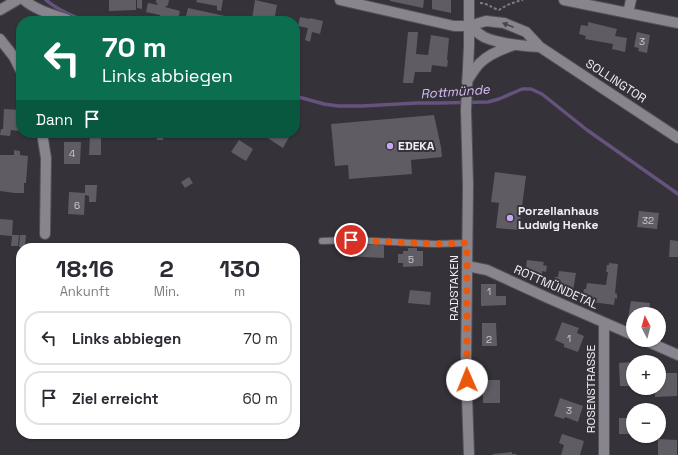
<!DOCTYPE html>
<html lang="de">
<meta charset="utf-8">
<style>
:root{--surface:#fff;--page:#f7f7f7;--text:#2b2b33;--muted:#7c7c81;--line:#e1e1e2}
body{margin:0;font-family:"Space Grotesk",sans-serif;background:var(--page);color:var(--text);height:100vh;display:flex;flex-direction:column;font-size:15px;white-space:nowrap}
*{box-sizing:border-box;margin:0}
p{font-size:13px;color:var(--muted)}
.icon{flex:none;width:22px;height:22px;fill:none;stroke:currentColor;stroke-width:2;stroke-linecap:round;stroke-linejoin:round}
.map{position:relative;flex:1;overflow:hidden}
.side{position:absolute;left:16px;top:243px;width:284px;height:196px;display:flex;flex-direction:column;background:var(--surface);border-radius:16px;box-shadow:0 1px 3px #0004}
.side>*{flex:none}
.banner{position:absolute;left:16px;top:16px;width:284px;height:122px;border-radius:16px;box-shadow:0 1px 3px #0004;background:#0b6e4f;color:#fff;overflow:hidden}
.needle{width:26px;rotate:354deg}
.tools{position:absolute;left:626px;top:307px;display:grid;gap:8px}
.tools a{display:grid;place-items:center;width:40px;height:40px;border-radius:50%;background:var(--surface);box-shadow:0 1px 3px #0004;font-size:20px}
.pin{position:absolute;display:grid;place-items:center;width:34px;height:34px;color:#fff;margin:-17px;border:2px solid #fff;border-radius:50%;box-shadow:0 1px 4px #0007}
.me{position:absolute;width:44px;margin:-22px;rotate:359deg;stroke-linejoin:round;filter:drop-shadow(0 0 3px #0008)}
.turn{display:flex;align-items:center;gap:14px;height:84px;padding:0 20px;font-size:18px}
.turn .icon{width:52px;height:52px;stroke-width:2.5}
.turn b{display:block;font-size:28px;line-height:34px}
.then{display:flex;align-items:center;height:38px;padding:0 20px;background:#0003;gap:8px;font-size:15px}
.eta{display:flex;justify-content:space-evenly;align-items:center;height:68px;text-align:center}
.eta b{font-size:24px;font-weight:800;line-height:28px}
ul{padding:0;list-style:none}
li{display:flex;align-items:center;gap:12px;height:54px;margin:0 8px 6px;padding:0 12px;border:2px solid var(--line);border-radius:16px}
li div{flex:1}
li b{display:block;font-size:15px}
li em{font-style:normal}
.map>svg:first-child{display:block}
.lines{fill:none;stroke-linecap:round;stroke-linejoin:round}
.stream{stroke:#65527d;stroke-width:3.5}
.building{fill:#5f5c64}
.lane-casing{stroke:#545158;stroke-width:8}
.street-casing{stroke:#545158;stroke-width:12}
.secondary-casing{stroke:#545158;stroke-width:12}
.path{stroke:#7d7a81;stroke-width:2;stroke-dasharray:3 2;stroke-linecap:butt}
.lane{stroke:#88858e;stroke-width:6}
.street{stroke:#88858e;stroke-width:10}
.secondary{stroke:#88858e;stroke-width:10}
.oneway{fill:#46434b}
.route{stroke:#ea580c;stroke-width:7;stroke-dasharray:0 12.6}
.poi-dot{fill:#c6a6f0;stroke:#35323a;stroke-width:1.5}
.labels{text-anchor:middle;stroke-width:4;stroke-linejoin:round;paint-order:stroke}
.number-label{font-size:10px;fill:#cccacf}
.street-label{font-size:12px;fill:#f0eef3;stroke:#35323a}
.poi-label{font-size:12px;font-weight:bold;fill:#f0eef3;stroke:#35323a;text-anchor:start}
.water-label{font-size:13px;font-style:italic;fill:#d6bff6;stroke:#35323a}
</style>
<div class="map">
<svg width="678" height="455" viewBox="0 0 678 455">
<rect width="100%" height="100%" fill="#35323a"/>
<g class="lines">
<!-- stream -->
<path class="stream" d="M46 0C57 10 71 15 84 21
M295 96 324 104 338 106H362L417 103H438L488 102 499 99 522 89H531L542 94 587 130 678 194"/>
</g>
<!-- building -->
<path class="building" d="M109 0H136V10L109 11Z
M137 0H142V9L137 8Z
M156 0H169L168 5 165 7 180 11 178 19 173 18 172 21H159L160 15 146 12 148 3 158 5 156 2Z
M197 0H223L221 11 217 10V6L196 2Z
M255 0 277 5 274 21H261L252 19Z
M390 0H424L423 8 390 1Z
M432 0H451V13L432 9Z
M188 8 225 16 224 21H190V18L186 16Z
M300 17 310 19V18L323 21 320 34 312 32 310 42 305 40 308 28 298 26Z
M588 22 617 29 615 36 627 38 625 52 612 49 613 44 585 39 586 36 579 34 581 25 588 26Z
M408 32H418L416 54 428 55 431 35 449 38 447 60 448 61 447 67 432 65 431 72H415L413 83H403Z
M637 32 650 35 647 53 638 51 639 48 634 47Z
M4 109 21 110 20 131 11 130 10 136 0 135 1 129H3Z
M434 115 441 147 442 157 411 160 412 174 349 179 348 165 335 166 331 124Z
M157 133H164L163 140H157Z
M260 133H283L289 137 283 148Z
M90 135H101V155H89Z
M239 140 253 149 246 161 231 152Z
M64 142H81L80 164H64Z
M14 150 20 151V155L28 156 26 183H24V193H15L0 191V155H14Z
M495 172 526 176 519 230 496 228 499 203 491 202Z
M189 177 193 183 185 188 181 182Z
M85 185H97L96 202H89V196L85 195 84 215 68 214 69 192 85 193Z
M639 211 659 213 657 229 637 227Z
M0 219 13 220 12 235H19L18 246H11L12 236 0 235Z
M20 235H26L25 247H19Z
M670 240 678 241V257H669Z
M344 244 384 245V258L343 256Z
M408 248H417V251H423V266L403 267V263H398V254H403V251H408Z
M527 260 544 262 543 265 547 266 546 272 542 271V278L525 276Z
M609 263 618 264 615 293 617 294V299L615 298 614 305 584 301 585 294H583L584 289H586L587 283 606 285 608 272H606L607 265H609Z
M559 271 576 273 573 291 556 289 557 282H555V277H558Z
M481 284H496V296H506V305L481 306Z
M410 290 431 292 430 305 408 303Z
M631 301 650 303 649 310H648L647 314H633V319L628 318Z
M562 322 579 328 577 333 584 336 578 352 564 347V344L555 340Z
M482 323H496L497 346H482Z
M633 362V386H620L619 363Z
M659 373H677V396L655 397V388H659Z
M483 380H500V403H483V393L480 394V387H483Z
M560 398 583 406 578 422 565 417 564 419 554 416Z
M619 418H633V434H619Z
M562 434 584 441 580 455H561L564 445 559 443Z
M658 439 677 440V455H658Z
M512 452V454H516L517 455H493V454Z"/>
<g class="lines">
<!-- lane casing -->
<g class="lane-casing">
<path id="lane" d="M322 241 351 240 435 244 467 243"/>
</g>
<!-- street casing -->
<g class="street-casing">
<path id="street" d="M24 0C36 10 51 14 66 19L69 21
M564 0 678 23
M628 13 631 0
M0 39 14 57 21 71
M42 133 46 158 45 234
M467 266 487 270 548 298 633 335
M644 340 678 355
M604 455V323"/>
</g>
<!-- secondary casing -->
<g class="secondary-casing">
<path id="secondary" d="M340 0 454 26H469L486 21 504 23 526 32 540 47 678 138
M0 10 17 0
M469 26C474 30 479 34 484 37 499 44 523 46 540 47
M467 81C471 75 475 68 480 63 489 54 502 49 514 45
M469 455 466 366 468 185 466 110 469 46V0"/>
</g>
<!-- path -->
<path class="path" d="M480 3C487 3 492 8 499 10 506 5 514 2 523 0"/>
<!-- lane -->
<use href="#lane" class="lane"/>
<!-- street -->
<use href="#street" class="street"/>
<!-- secondary -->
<use href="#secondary" class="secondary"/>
</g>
<!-- one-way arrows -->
<defs><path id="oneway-solid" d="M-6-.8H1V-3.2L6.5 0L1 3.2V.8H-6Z"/></defs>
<use class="oneway" href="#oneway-solid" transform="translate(508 25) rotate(-159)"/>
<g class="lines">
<!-- route -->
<path class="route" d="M351 240 435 244 467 243V380"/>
</g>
<!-- markers -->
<g class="poi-dot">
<circle cx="390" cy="146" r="4"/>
<circle cx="510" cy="218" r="4"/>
</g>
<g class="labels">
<!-- number labels -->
<g class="number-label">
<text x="642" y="45">3</text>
<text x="72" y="157">4</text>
<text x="77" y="209">6</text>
<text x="648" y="224">32</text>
<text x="411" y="263">5</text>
<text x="489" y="295">1</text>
<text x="569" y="342">1</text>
<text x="489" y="343">2</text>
<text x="569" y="414">3</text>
</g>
<!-- street labels -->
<g class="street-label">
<text transform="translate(616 81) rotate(33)" y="4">SOLLINGTOR</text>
<text transform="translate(556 287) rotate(24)" y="4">ROTTMÜNDETAL</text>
<text transform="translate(454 288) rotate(-90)" y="4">RADSTAKEN</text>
<text transform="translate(591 389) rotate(-90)" y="4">ROSENSTRASSE</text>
</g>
<!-- poi labels -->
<g class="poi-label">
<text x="398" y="150">EDEKA</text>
<text x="518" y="215">Porzellanhaus<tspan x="518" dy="14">Ludwig Henke</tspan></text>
</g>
<!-- water labels -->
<g class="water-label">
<text transform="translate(455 91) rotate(-4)" y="5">Rottmünde</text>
</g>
</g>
</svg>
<div class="tools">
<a><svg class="needle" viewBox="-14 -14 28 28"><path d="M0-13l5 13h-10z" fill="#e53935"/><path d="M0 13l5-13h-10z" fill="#7c7c81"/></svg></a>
<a>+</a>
<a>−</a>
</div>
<div class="pin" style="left:351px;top:240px;background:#d93025"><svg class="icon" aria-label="arrive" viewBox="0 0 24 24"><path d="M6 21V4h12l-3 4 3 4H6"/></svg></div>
<svg class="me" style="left:467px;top:380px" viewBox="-20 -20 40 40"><circle r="19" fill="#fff"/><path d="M0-13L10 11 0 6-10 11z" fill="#ea580c"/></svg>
<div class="banner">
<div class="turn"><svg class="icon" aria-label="left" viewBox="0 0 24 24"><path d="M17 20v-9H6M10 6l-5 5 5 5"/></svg><div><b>70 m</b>Links abbiegen</div></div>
<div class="then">Dann<svg class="icon" aria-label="arrive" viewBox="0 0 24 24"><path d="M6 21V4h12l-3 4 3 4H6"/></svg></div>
</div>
<section class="side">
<div class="eta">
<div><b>18:16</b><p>Ankunft</p></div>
<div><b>2</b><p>Min.</p></div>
<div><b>130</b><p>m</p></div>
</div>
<ul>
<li><svg class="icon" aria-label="left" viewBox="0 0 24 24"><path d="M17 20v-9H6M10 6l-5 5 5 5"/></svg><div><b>Links abbiegen</b></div><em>70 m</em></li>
<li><svg class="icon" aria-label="arrive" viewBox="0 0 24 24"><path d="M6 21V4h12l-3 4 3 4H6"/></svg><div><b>Ziel erreicht</b></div><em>60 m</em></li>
</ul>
</section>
</div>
